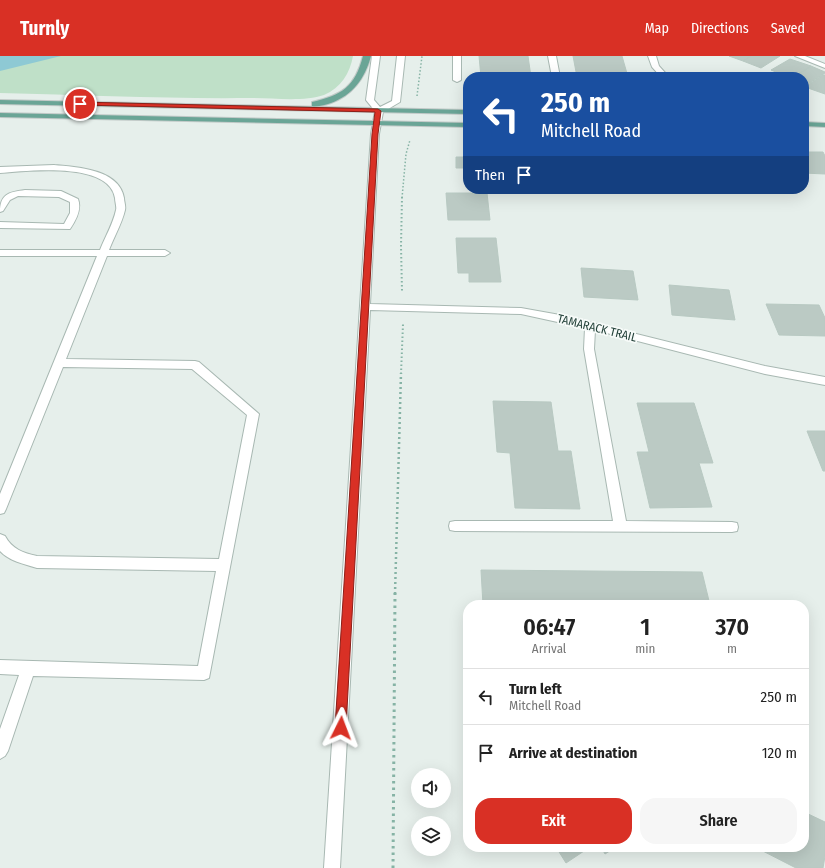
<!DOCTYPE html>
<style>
:root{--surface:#fff;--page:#f6f6f6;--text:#222;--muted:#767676;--line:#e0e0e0;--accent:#d93025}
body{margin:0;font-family:"Fira Sans Condensed",sans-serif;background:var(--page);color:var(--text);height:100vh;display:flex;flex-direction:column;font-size:15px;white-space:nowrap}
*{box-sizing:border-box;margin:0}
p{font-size:13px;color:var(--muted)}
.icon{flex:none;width:22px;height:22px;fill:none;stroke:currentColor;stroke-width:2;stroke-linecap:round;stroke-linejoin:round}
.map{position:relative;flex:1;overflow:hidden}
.panel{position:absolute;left:463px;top:544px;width:346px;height:252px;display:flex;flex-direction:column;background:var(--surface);border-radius:16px;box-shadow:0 4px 16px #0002}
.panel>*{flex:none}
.banner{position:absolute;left:463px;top:16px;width:346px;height:122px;border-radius:16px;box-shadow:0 4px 16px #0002;background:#1a4fa0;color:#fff;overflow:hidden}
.tools{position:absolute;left:411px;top:712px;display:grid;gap:8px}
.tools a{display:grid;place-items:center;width:40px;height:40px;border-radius:50%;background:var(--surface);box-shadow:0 4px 16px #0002;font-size:20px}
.pin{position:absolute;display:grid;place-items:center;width:34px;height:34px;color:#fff;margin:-17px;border:2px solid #fff;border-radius:50%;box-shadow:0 1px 4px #0007}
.me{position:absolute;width:44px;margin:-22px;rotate:3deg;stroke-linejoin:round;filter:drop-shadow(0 0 3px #0008)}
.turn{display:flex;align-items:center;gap:14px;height:84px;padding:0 12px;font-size:18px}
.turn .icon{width:52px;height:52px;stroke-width:2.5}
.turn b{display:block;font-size:28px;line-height:34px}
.then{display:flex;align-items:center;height:38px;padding:0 12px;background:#0003;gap:8px;font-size:15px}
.eta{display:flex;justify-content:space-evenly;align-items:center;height:68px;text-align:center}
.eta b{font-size:24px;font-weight:600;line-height:28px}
.action{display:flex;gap:8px;margin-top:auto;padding:8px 12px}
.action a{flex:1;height:46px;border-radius:16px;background:var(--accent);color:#fff;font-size:16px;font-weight:600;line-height:46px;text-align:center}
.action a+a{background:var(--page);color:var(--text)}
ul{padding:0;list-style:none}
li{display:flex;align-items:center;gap:12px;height:56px;padding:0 12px;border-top:1px solid var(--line)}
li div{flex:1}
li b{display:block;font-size:15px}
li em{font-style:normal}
header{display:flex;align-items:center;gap:24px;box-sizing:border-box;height:56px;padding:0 20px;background:var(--accent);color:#fff}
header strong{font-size:19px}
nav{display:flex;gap:22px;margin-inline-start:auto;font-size:14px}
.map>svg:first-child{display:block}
.green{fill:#bfe0c8}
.water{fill:#8ec9d4}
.building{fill:#bbcac4;stroke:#b8c9c2}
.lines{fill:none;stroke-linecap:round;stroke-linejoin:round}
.minor-casing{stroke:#a8b8b2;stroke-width:2}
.major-casing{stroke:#c2cac8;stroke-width:2}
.path-far3{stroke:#86b3a5;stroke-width:1.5;stroke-dasharray:1.5 2;stroke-linecap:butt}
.path-far2{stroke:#86b3a5;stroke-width:2;stroke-dasharray:1.5 2.5;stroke-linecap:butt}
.path-far1{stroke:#86b3a5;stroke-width:2.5;stroke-dasharray:2 3;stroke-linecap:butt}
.path{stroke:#86b3a5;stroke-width:3;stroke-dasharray:2.5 4;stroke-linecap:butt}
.minor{fill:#fff;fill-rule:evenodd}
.major{fill:#6aa596;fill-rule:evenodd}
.route{fill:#d93025;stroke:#8d1f18}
.labels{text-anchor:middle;stroke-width:3.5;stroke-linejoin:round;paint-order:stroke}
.street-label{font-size:12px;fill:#24423a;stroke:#f7fbf9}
</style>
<header>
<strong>Turnly</strong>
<nav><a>Map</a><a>Directions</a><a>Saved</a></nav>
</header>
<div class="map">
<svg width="825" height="812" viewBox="0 0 825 812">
<rect width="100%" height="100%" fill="#e6efeb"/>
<!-- green -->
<path class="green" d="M0 0H353C350 17 341 32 324 39 304 46 273 42 251 42 168 43 84 39 0 37Z"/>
<!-- water -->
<path class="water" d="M0 0H61L0 15Z"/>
<!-- building -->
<path class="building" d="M479 0H528L531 21H481Z
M573 0H622L628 21H577Z
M729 0H751L743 5Z
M751 0H780L761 12 743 5Z
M790 3 811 10 794 21H788L771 14Z
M811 10 825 16V17L808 28 804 27V21H794Z
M823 19H825V38L805 31Z
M804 96H823L825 100V118L804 117Z
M456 101H468V112H456Z
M446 137H487L490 164H448Z
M456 182H496L501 226H469V217H458Z
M581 212 633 215 638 244 584 241Z
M669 229 729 234 735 264 672 259Z
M766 248 819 249 825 262V280L779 279Z
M493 345 551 346 558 395H571L580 453 515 452 510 397 497 396Z
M637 347H694L713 407H699L712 451 650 452 637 396H649Z
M807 375H825V415H823Z
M481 514 702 516 710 549H483Z
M804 756 825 766V800L823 812H796L755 791H804Z
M556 791H590L566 807Z
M601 791H616L605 798Z"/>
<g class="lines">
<!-- minor casing -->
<g class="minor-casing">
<path id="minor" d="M372 0H380L374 44 380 51 392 45 397 0H405L400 46 383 56 379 78 370 248 521 252 560 259 765 310 825 321V329L765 318 595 274 594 293 626 465 732 466 737 467 738 471 737 475 732 476 455 475 450 474 449 470 450 466 455 465H613L584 293 585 272 521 258 370 254 340 812H324L371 78 375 55 366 44Z
M453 0H461V24L457 26 453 24Z
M548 0H556L560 21H552Z
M648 0H656L659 10 669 21H661L652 11Z
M795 0H805L825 8V12Z
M54 109C77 111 119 113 124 142 124 146 126 150 125 154 122 167 114 181 109 194H165L170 197 165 200H107L66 303 195 305 199 306 259 358 209 622 204 624 33 620 8 695 5 700 0 703V673L19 619 0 618V604L198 610 216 515 37 512C24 508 9 505 0 495V478L5 480C12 493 23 497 37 500L219 503 247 359 192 313 63 311 6 453 4 457 0 458V438L97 200H0V194H100C105 181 113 168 116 154 117 151 115 146 115 142 109 105 26 115 0 117V111Z
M25 134 61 135 78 143C82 153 76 164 70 173L0 172V166L64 168 70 157V146L59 141 18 140 10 144 3 155 0 156C0 138 9 136 25 134Z"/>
</g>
<!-- major casing -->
<g class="major-casing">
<path id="major" d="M363 0H371C365 22 353 39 331 47 325 49 318 51 312 50V46C342 39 355 31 363 0Z
M0 44 468 54V58L0 48Z
M0 57 468 67V71L0 61Z
M804 66 825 67V71L804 70Z"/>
</g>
<!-- path-far3 -->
<path class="path-far3" d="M417 40 422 0
M402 142 406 98 410 84"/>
<!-- path-far2 -->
<path class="path-far2" d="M402 141 401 190 402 235
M401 318 403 268"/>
<!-- path-far1 -->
<path class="path-far1" d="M395 538 401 317"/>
<!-- path -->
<path class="path" d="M393 812 395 537"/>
<!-- minor -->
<use href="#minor" class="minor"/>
<!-- major -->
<use href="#major" class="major"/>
</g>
<!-- route -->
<path class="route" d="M78 46 378 53 381 55 378 78 346 672 345 676 341 677 337 676 335 672 372 78 375 56 80 49 78 48Z"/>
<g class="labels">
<!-- street labels -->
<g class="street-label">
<text transform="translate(597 272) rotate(14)" y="4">TAMARACK TRAIL</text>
</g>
</g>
</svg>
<div class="tools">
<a><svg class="icon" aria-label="sound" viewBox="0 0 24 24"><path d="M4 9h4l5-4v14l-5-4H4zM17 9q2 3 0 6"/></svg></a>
<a><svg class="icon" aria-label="layers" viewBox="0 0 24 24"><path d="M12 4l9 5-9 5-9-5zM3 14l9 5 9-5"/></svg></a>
</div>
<div class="pin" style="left:80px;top:48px;background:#d93025"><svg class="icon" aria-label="arrive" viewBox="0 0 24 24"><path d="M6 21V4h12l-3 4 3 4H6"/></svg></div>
<svg class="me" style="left:341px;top:672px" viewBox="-20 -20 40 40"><path d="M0-17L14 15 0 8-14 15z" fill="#d93025" stroke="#fff" stroke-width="4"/></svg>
<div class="banner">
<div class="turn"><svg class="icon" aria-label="left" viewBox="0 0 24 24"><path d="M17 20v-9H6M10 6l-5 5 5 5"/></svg><div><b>250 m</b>Mitchell Road</div></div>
<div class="then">Then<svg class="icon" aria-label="arrive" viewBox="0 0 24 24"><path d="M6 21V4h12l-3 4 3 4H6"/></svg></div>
</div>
<section class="panel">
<div class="eta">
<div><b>06:47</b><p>Arrival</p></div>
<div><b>1</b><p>min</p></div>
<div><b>370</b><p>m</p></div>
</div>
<ul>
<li><svg class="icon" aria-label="left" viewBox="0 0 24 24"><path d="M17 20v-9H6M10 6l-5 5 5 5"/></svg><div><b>Turn left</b><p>Mitchell Road</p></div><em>250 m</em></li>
<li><svg class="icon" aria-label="arrive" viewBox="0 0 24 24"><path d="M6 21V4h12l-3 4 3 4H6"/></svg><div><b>Arrive at destination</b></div><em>120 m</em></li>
</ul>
<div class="action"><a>Exit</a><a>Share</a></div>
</section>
</div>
